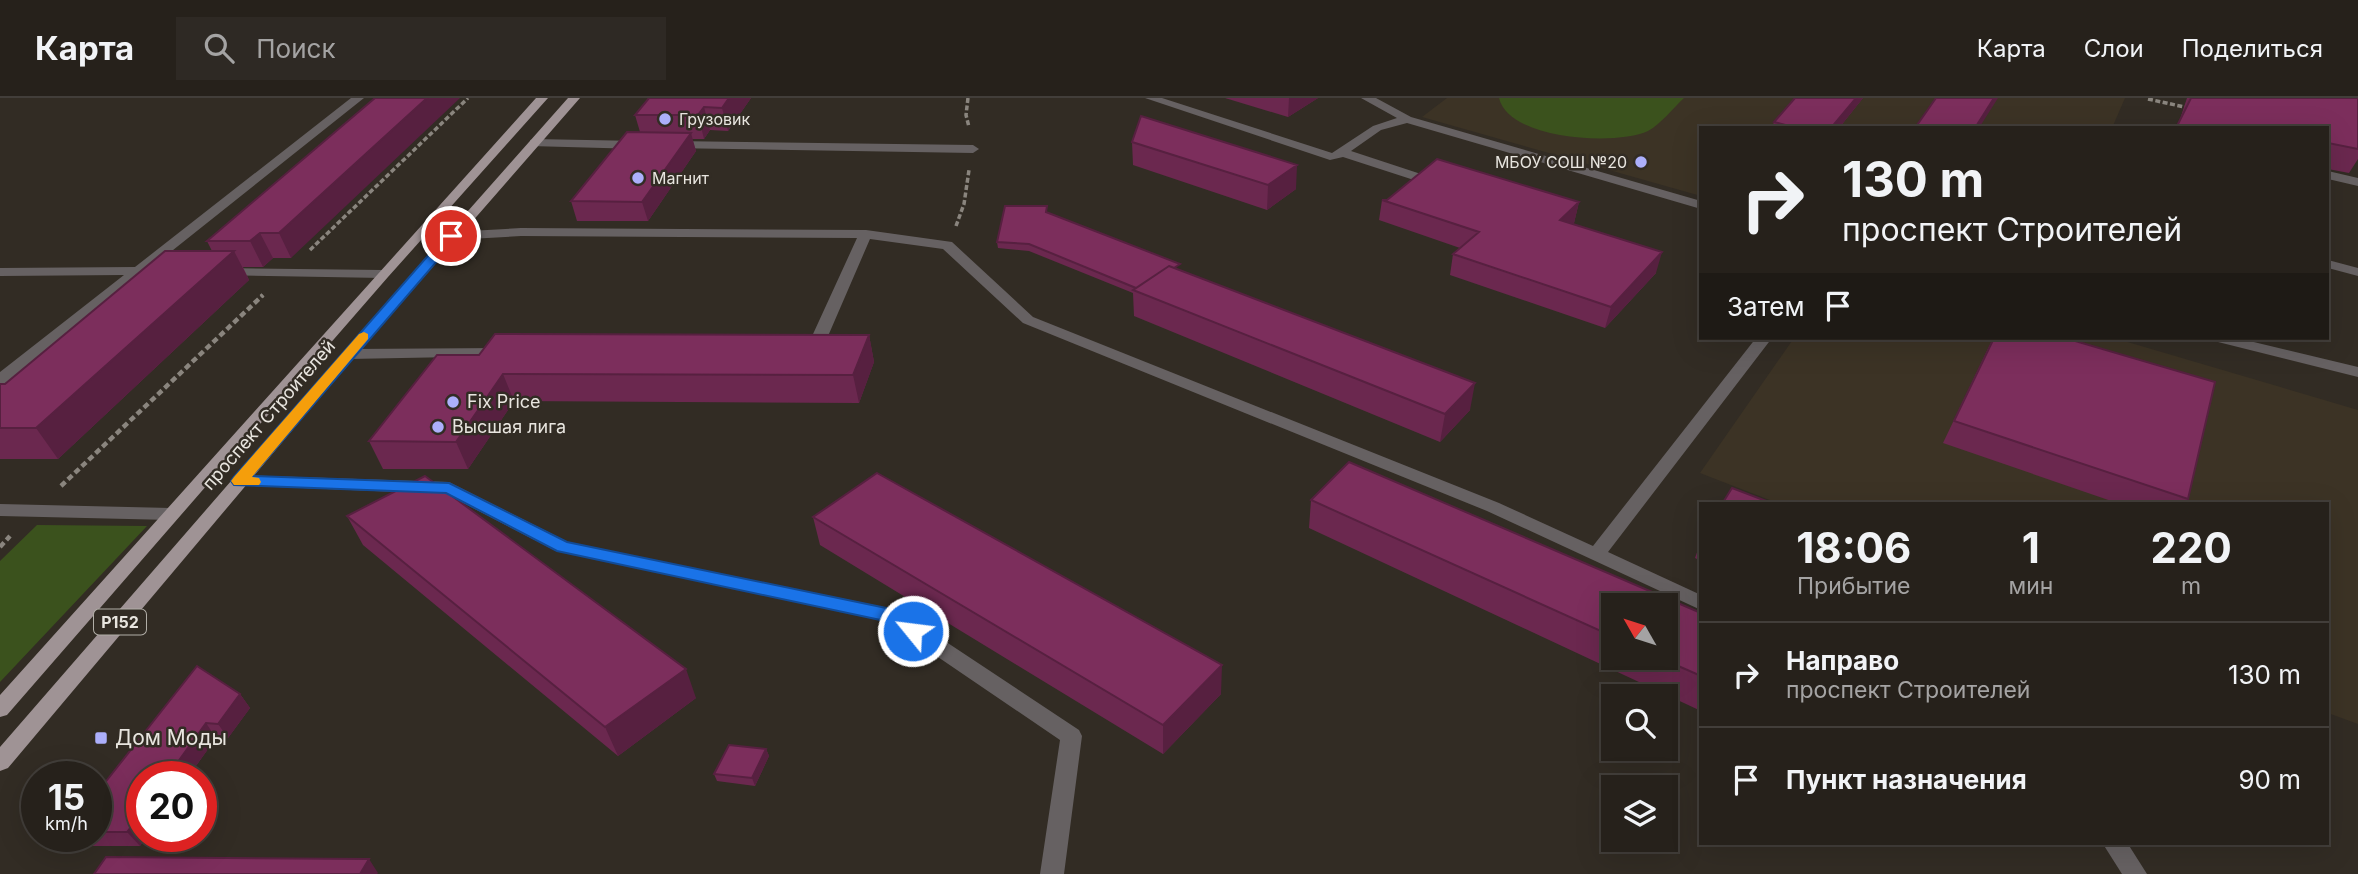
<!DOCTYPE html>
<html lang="ru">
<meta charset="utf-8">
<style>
:root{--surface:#26211b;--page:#2e2924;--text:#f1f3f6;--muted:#a4a3a3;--line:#423e3a}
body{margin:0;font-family:Inter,sans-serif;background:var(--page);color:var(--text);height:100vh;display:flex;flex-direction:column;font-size:26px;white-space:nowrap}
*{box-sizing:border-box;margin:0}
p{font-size:23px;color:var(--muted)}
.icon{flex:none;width:38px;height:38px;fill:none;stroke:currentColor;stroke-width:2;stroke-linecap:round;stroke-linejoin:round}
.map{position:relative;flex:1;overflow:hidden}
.side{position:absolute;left:1699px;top:404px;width:630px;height:343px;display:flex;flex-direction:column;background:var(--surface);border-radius:0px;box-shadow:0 7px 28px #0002,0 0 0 2px var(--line)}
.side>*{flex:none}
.banner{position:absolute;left:1699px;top:28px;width:630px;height:214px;border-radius:0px;box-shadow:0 7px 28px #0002,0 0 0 2px var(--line);background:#26211b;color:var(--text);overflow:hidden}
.needle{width:46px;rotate:309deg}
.fabs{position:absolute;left:1601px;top:495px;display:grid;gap:14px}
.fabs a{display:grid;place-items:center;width:77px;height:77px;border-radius:0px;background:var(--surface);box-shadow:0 7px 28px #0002,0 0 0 2px var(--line);font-size:35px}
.speed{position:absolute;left:21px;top:663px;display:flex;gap:14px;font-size:35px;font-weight:700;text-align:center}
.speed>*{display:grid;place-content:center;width:91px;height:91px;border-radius:50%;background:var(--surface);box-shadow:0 7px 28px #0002,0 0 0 2px var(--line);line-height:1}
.speed small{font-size:18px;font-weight:400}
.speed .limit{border:10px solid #d22;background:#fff;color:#111}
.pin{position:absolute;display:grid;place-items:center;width:60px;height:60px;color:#fff;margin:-30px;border:4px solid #fff;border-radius:50%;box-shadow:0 2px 7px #0007}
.me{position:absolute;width:77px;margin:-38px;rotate:299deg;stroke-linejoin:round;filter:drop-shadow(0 0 5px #0008)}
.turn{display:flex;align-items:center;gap:24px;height:147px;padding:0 28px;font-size:32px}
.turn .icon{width:91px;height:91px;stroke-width:2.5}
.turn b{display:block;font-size:49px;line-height:60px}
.then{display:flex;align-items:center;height:66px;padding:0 28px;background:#0003;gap:14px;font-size:26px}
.eta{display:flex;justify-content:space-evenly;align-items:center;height:119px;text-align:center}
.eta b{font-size:42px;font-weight:700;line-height:49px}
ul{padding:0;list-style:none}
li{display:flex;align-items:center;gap:21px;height:105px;padding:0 28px;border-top:2px solid var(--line)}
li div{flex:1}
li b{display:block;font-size:26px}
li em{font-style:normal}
header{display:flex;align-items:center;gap:42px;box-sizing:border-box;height:98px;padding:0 35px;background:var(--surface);border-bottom:2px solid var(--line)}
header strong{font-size:33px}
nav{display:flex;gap:38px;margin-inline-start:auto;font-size:24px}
.search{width:490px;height:63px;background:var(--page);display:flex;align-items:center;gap:18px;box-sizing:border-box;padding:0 24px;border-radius:0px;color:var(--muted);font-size:26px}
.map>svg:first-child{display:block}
.built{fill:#3c3325}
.green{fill:#3b521d}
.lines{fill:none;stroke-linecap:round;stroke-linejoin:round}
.path-far1{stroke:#8a857e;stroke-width:3.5;stroke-dasharray:5 2.5;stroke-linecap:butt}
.path{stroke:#8a857e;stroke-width:4.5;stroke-dasharray:6 3.5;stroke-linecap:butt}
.minor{fill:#666162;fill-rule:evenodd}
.major{fill:#9f9395;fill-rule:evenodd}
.wall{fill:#6b284f;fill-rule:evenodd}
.shaded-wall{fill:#572040}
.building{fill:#7c2e5c;stroke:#572040;stroke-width:2}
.route{fill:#1a73e8;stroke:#114b97;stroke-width:2}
.slow{fill:#f59e0b}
.poi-dot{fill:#acaffb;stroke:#322c24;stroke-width:2.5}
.labels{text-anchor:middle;stroke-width:5;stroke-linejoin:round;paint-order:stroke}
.far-poi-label{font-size:16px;fill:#e8e5df;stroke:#322c24;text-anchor:start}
.shield{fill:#322c24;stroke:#b1aea7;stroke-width:2}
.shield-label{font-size:16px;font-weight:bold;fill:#e8e5df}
.poi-label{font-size:18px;fill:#e8e5df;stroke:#322c24;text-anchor:start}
.street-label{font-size:18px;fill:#e8e5df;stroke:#322c24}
.near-poi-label{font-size:21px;fill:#e8e5df;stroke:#322c24;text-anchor:start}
</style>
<header>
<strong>Карта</strong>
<div class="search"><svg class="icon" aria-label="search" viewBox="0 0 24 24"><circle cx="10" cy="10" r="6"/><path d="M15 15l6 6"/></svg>Поиск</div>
<nav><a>Карта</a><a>Слои</a><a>Поделиться</a></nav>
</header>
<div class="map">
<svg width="2358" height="776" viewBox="0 0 2358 776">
<rect width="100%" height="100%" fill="#322c24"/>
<!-- built -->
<path class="built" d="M1447 0H2125L2112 30H1701V98L1422 19Z
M1794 240H2114L2358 312V626L2328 615V406H1780L1700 375Z"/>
<!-- green -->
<path class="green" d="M1499 0H1684C1673 10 1661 26 1648 33 1616 48 1509 42 1499 0Z
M37 427 147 428 0 584V463Z"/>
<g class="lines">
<!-- path-far1 -->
<path class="path-far1" d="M968 0 966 17 969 29
M2148 1 2189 10
M956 128 964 106 969 72
M310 152 468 0
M261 199 263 197"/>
<!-- path -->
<path class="path" d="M61 388 263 197
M0 449 10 438"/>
<!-- minor -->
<path class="minor" d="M351 0H364L6 285 0 287V274L124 177 0 178V170L135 169Z
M1145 0H1162L1332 55 1373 28 1397 20 1361 0H1376L1411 19 1701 103V111L1407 25 1381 32 1351 53 1430 79V85L1416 94 1410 90 1417 83 1343 59 1330 62Z
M534 41 640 43 646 47 640 51 530 48V42Z
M672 43 973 47 979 51 973 55 668 50 666 47Z
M2328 73 2358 80V88L2328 81Z
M521 130 866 132 952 144 1033 219 1499 405 1593 448 1756 240H1772L1608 454 1701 497V512L1487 413 1023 225 943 151 870 141 822 252 819 255 807 257 799 252 808 247 857 140 521 138 451 142 444 138 451 134Z
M2328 162 2358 170V178L2328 170Z
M222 170 383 172 390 176 383 180 217 177 215 174Z
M2211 240H2237L2358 269V279L2214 243Z
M503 250 511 255 508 258 349 261 341 256 349 251Z
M239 377 449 384 568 444 898 512 1079 632 1082 638 1064 776H1040L1060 642 885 523 556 453 446 396 233 387 230 383Z
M0 406 171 410 180 416 171 422 0 418Z
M2103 746H2128L2147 776H2122Z"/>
<!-- major -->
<path class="major" d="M536 0H548L388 179 7 617 0 619V597Z
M568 0H580L354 259 8 670 0 673V649L344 253Z"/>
</g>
<!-- wall -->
<path class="wall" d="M375 0 291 160H273L263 169H243L249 182 58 361H0V286H5L212 153 207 143Z
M751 0 728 33 710 32 704 41H692L696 53 648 123H577L571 103 640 34 635 17Z
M1225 0H1318L1288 19Z
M1863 0 1839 30H1772L1774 24Z
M2187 0H2358V61L2349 75 2328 71V30L2179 24Z
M1132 44 1296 91 1267 112 1133 67Z
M1382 102 1579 104 1574 125 1573 126 1656 175 1605 230 1450 177 1453 156 1460 150 1379 122Z
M1048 115 1180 172 1470 312 1440 344 1134 218 1133 195 1029 153 998 150 997 144Z
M869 237 874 264 859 305 514 303 468 371H383L369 343 479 257Z
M1993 240 2188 401 2184 406H2120L1943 345Z
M1311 402 1701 515V613L1309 430ZM1614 508 1666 560H1614Z
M347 418 696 600 618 658 363 447Z
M813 419 1221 596 1163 656 820 447Z
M1701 443V463L1695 460Z
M240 596 250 610 228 640H216L188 679H142V738H147L140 748H80L71 738H96V696Z
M766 651 769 658 755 688 717 683 714 676Z"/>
<!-- shaded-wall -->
<path class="shaded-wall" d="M427 0H460L291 160 279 135Z
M729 0H751L728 33 722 10Z
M1289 0H1318L1288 19Z
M1856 0H1863L1839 30H1831Z
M1994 0H1998L1979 30H1975Z
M704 9 710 32 704 41 698 17Z
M691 35 696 53 648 123 642 104Z
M1297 67 1296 91 1267 112 1268 87Z
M1579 104 1574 125 1556 142 1560 122Z
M260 135 273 160 263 169 250 143Z
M234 153 249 182 58 361 36 330Z
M1662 154 1656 175 1605 230 1611 209Z
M869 237 874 264 859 305 853 277Z
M503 276 514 303 468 371 456 344Z
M1475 285 1470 312 1440 344 1445 316Z
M1222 567 1221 596 1163 656V627Z
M686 571 696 600 618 658 605 629Z
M240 596 250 610 228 640 218 626Z
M206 625 216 640 188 679H167Z
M766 651 769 658 755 688 752 680Z
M142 715V738H147L140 748 127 734Z
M369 761 378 775 377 776H360Z"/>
<!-- building -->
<path class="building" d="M375 0H427L279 135H260L250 143H207Z
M649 0H729L722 10 704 9 698 17H635Z
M1795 0H1856L1831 30H1797L1774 24Z
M1936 0H1994L1975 30H1915Z
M2191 0H2358V51L2328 45V30H2176Z
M1141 18 1297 67 1268 87 1132 44Z
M627 34 691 35 642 104 571 103Z
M1437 61 1579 104 1560 122 1662 154 1611 209 1453 156 1479 134 1382 102H1387Z
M1005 108H1047L1046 114 1180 166 1174 170 1169 168 1136 190 1029 146 997 144Z
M165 153H234L36 330H0V286H5Z
M1169 168 1475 285 1445 316 1133 192Z
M495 236 869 237 853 277 503 276 456 344 369 343 437 257H479Z
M1994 240H2065L2215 284 2188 401 1954 323Z
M1349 364 1701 515V578L1660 560H1666V508H1614V539L1311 402Z
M877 375 1222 567 1163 627 813 419Z
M425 378 686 571 605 629 347 418Z
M1732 390 1774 406H1722Z
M197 568 240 596 218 626 206 625 167 679H142V715L127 734H96V696Z
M729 647 766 651 752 680 714 676Z
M106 759 369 761 360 776H94Z"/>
<!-- route -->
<path class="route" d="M451 135 457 138 456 141 252 378 449 385 567 444 891 511 920 528 922 533 920 537H907L885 523 557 453 446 395 234 387 231 383 234 379 447 136Z"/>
<!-- slow -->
<path class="slow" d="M364 234 368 236V241L252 379 259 380 261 384 259 387H234L231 383 234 379 359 236Z"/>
<!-- markers -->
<g class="poi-dot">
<circle cx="665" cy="21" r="7"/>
<circle cx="1641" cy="64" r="7"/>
<circle cx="638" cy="80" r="7"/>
<circle cx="453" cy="304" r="7"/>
<circle cx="438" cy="329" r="7"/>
<rect x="94" y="633" width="14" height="14" rx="3.5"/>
</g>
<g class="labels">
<!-- far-poi labels -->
<g class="far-poi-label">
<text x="679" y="27">Грузовик</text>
<text x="1627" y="70" text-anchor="end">МБОУ СОШ №20</text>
<text x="652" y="86">Магнит</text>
</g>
<!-- shield labels -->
<rect class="shield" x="94" y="511.5" width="52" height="25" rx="5"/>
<g class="shield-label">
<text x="120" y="530">Р152</text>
</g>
<!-- poi labels -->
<g class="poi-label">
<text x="467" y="310">Fix Price</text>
<text x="452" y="335">Высшая лига</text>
</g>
<!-- street labels -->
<g class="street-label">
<text transform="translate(269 317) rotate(-49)" y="6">проспект Строителей</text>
</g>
<!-- near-poi labels -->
<g class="near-poi-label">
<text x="115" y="647">Дом Моды</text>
</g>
</g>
</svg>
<div class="fabs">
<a><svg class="needle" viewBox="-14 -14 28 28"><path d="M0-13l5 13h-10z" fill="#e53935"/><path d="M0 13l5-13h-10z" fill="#a4a3a3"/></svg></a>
<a><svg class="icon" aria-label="search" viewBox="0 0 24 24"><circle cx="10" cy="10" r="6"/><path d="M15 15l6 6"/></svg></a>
<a><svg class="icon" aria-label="layers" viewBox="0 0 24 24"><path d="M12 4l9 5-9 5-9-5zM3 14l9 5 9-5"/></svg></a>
</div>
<div class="speed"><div>15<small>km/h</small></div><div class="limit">20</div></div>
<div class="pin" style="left:451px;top:138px;background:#d93025"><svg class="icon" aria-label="arrive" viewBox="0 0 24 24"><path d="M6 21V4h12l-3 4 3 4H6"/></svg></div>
<svg class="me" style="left:913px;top:533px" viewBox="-20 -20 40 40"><circle r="17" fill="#1a73e8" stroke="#fff" stroke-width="3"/><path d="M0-11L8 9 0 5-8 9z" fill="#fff"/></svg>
<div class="banner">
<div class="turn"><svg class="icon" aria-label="right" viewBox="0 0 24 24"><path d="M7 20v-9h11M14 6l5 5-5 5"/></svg><div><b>130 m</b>проспект Строителей</div></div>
<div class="then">Затем<svg class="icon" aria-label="arrive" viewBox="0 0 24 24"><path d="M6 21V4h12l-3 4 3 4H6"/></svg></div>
</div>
<section class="side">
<div class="eta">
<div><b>18:06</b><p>Прибытие</p></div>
<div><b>1</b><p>мин</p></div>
<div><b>220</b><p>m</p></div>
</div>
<ul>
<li><svg class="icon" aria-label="right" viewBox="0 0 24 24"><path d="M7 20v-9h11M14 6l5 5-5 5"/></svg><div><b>Направо</b><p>проспект Строителей</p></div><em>130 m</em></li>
<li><svg class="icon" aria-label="arrive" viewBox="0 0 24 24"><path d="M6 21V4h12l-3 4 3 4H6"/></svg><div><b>Пункт назначения</b></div><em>90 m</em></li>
</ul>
</section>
</div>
